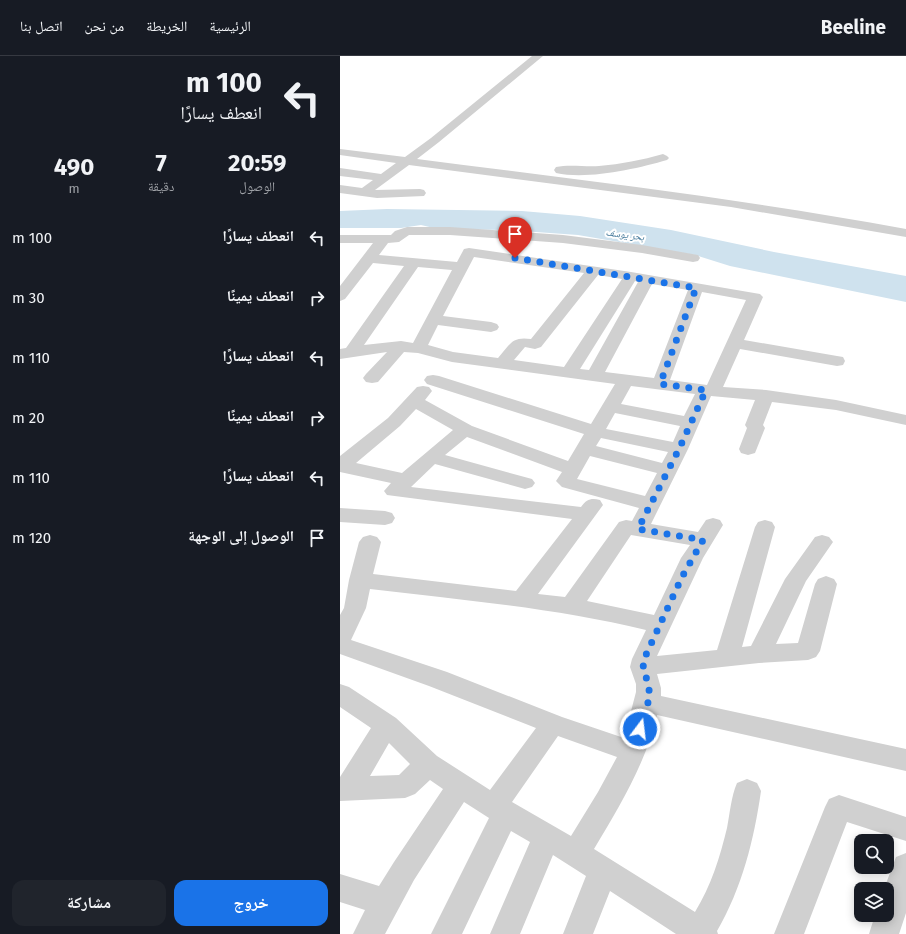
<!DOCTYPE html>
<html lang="ar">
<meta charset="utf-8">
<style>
:root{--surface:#171b24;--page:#20242c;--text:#f1f3f6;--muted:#9ea1a6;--line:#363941;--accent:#1a73e8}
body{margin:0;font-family:"Fira Sans","Noto Naskh Arabic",sans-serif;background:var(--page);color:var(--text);direction:rtl;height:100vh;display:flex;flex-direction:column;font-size:15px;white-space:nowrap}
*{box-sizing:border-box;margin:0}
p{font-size:13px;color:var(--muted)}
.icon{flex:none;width:22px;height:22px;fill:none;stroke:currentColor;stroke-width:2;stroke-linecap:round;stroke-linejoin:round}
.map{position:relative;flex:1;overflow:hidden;direction:ltr}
.panel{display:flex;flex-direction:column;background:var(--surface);width:340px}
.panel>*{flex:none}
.top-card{background:#171b24;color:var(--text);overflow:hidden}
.buttons{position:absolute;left:514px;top:778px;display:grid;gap:8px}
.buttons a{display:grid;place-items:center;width:40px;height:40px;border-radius:8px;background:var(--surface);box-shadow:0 2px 10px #0003;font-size:20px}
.pin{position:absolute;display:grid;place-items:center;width:34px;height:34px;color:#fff;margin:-41px -17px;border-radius:50% 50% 50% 0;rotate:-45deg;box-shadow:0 0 4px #0007}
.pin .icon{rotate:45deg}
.me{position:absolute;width:44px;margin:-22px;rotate:15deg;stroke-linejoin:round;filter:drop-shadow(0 0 3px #0008)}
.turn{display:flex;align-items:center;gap:14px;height:84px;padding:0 12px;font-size:18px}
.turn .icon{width:52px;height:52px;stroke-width:2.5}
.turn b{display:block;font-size:28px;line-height:34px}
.eta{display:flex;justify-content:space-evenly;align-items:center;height:68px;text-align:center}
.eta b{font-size:24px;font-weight:700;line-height:28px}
.cta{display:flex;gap:8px;margin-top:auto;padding:8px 12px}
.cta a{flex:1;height:46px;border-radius:12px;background:var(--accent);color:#fff;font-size:16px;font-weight:700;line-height:46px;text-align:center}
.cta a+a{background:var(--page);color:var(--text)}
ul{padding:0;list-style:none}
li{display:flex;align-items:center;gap:12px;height:60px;padding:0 12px}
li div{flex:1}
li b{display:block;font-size:15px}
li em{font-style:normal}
header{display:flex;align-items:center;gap:24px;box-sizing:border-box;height:56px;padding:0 20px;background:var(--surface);border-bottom:1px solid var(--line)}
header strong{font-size:19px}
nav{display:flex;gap:22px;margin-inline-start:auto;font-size:14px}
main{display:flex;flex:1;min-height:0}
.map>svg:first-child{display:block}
.water{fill:#cfe2ee}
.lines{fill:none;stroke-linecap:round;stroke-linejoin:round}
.minor{fill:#d0d0d0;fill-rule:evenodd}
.route{stroke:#1a73e8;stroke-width:7;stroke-dasharray:0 12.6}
.labels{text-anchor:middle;stroke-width:4;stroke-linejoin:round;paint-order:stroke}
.far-water-label{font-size:10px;font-style:italic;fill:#3f7597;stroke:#fff}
</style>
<header>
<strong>Beeline</strong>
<nav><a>الرئيسية</a><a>الخريطة</a><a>من نحن</a><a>اتصل بنا</a></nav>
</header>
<main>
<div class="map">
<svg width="566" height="878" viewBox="0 0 566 878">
<rect width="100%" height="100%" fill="#fff"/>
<!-- water -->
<path class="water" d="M47 153 182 155 240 160 331 174 434 196 566 220V246L390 210 355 199 238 179 167 174 98 173 81 169 61 172H0V155Z"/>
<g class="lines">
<!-- minor -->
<path class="minor" d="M192 0H203L99 86 77 103C241 124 404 143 566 173V181L391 151 69 109 35 134 80 133 84 134 86 137 84 140 37 142 0 137V129L22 132 33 124 0 120V112L41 118 56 107 0 99V93L65 101 91 82Z
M323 98 327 100 329 102 327 104C296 113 247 124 216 117L214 114 216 111C229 108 245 111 259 110 281 108 302 104 323 98Z
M67 171H110L223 179 302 189 358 199 360 202 358 205 353 206 302 197 223 187 110 179H69L59 186 48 187 39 199 117 206 124 193 129 192 291 216 420 238 423 241 404 284 497 300 503 301 505 305 503 309 497 310 400 293 383 331 426 334 496 344 566 359V369L496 354 432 346 423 369 425 372 415 397 408 399 401 397 399 393 407 372 405 369 415 344 371 340 348 393 311 468 358 476 366 464 373 462 380 464 383 469 363 502 317 600 377 594 415 471 418 466 425 464 432 466 435 471 402 591 411 590 445 523 475 481 482 479 489 481 493 486 466 525 436 588 458 587 475 528 478 523 486 520 494 523 497 528 480 595 476 601 468 604 419 607 317 618 321 632V640L566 693V715L317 659C306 707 279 751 254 793L355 856C371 830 380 801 387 772 390 757 391 741 397 727L407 723 417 727 421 735C414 784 402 832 377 875L378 878H336L270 835 253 878H223L246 820 213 799 180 878H150L190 786 171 775 122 878H91L149 762 124 746 74 824 45 878H13L25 854 0 846V818L39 830 54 806 103 733 90 724 75 738 65 742 0 745V721L31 672 0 651V628L9 631 56 662 97 700 150 734 196 672 89 630 0 598V559L4 552 9 524 19 486 23 481 30 479 37 481 41 486 33 518 176 535 232 463 47 439 44 435 51 427 0 416V400L48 362 77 331 83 330 89 331 92 335 85 344 132 370 228 405 244 378 87 328 84 324 87 320 93 319 99 320 251 368 275 328 112 306 78 297 64 296 38 326 32 327 26 326 23 322 26 318 47 296 0 303V293L6 292 64 210 33 207 5 243 0 245V230L33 187H0V179H51L55 175ZM134 201 244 217 191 283C171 280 170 289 158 302L113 296 88 289 98 269 151 276 157 274 159 271 157 268 151 266 103 260ZM78 211 112 214 73 287 61 285 24 289ZM258 219 282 223 224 311 174 304 185 291 195 293 201 291ZM295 225 298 226 249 314 240 313ZM312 228 348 234 314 322 265 316ZM362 236 406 244 367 329 330 324ZM291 330 355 338 344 360 281 348ZM76 353 113 374 62 417 16 407 60 370ZM275 357 340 370 333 386 266 373ZM127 381 222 416 216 425 222 431 299 452 292 465 286 464 279 466 225 541 198 538 263 449 260 444C251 442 247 443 241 451L71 431 95 408 185 433 192 431 195 427 192 423 105 399ZM261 382 328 396 322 407 256 390ZM250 400 317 417 305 440 237 423ZM291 479 350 489 341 502 314 559 247 545ZM30 533C122 544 215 552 306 574L292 603 290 611 296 628V636L284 682 222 661 107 616 11 584 26 552ZM218 680 277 701 258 736 231 780 172 746ZM49 687 70 708 59 719 30 720Z
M0 452 45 455 52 457 55 462 52 467 45 469 0 466Z
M499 739 566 761V785L507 766 464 878H434L485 751 489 743Z
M566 797V857L559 878H529L535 859H547V833H544L556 801Z"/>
</g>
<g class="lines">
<!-- route -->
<path class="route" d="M175 202 356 232 320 328 366 334 339 393 298 473 363 484 342 521 304 603C301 616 308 621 309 633 310 646 304 661 300 673"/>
</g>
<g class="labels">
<!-- far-water labels -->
<g class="far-water-label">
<text transform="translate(285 178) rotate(8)" y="4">بحر يوسف</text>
</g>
</g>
</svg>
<div class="buttons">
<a><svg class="icon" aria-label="search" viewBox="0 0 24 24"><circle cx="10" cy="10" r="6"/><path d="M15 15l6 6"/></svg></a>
<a><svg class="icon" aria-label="layers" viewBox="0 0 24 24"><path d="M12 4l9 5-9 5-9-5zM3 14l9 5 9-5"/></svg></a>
</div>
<div class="pin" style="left:175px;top:202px;background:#d93025"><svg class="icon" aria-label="arrive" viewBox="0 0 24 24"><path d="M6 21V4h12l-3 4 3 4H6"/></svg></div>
<svg class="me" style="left:300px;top:673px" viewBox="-20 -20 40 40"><circle r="17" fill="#1a73e8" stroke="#fff" stroke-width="3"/><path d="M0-11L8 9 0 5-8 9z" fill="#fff"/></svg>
</div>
<section class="panel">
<div class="top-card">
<div class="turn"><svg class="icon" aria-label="left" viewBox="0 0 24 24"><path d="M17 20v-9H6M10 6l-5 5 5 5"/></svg><div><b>100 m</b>انعطف يسارًا</div></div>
</div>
<div class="eta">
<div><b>20:59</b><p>الوصول</p></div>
<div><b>7</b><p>دقيقة</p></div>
<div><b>490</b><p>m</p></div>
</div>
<ul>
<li><svg class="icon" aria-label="left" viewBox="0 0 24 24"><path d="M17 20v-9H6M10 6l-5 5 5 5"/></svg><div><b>انعطف يسارًا</b></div><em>100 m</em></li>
<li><svg class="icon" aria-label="right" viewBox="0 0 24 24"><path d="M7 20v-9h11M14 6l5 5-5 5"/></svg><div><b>انعطف يمينًا</b></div><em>30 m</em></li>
<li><svg class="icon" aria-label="left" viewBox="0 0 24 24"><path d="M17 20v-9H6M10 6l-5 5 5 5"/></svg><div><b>انعطف يسارًا</b></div><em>110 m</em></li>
<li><svg class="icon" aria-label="right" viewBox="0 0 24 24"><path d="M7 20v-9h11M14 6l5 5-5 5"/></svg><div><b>انعطف يمينًا</b></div><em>20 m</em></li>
<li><svg class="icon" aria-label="left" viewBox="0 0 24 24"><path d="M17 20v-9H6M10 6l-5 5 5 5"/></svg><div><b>انعطف يسارًا</b></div><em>110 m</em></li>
<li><svg class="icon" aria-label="arrive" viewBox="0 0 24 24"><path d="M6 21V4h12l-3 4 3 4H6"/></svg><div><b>الوصول إلى الوجهة</b></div><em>120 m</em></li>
</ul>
<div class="cta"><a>خروج</a><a>مشاركة</a></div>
</section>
</main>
